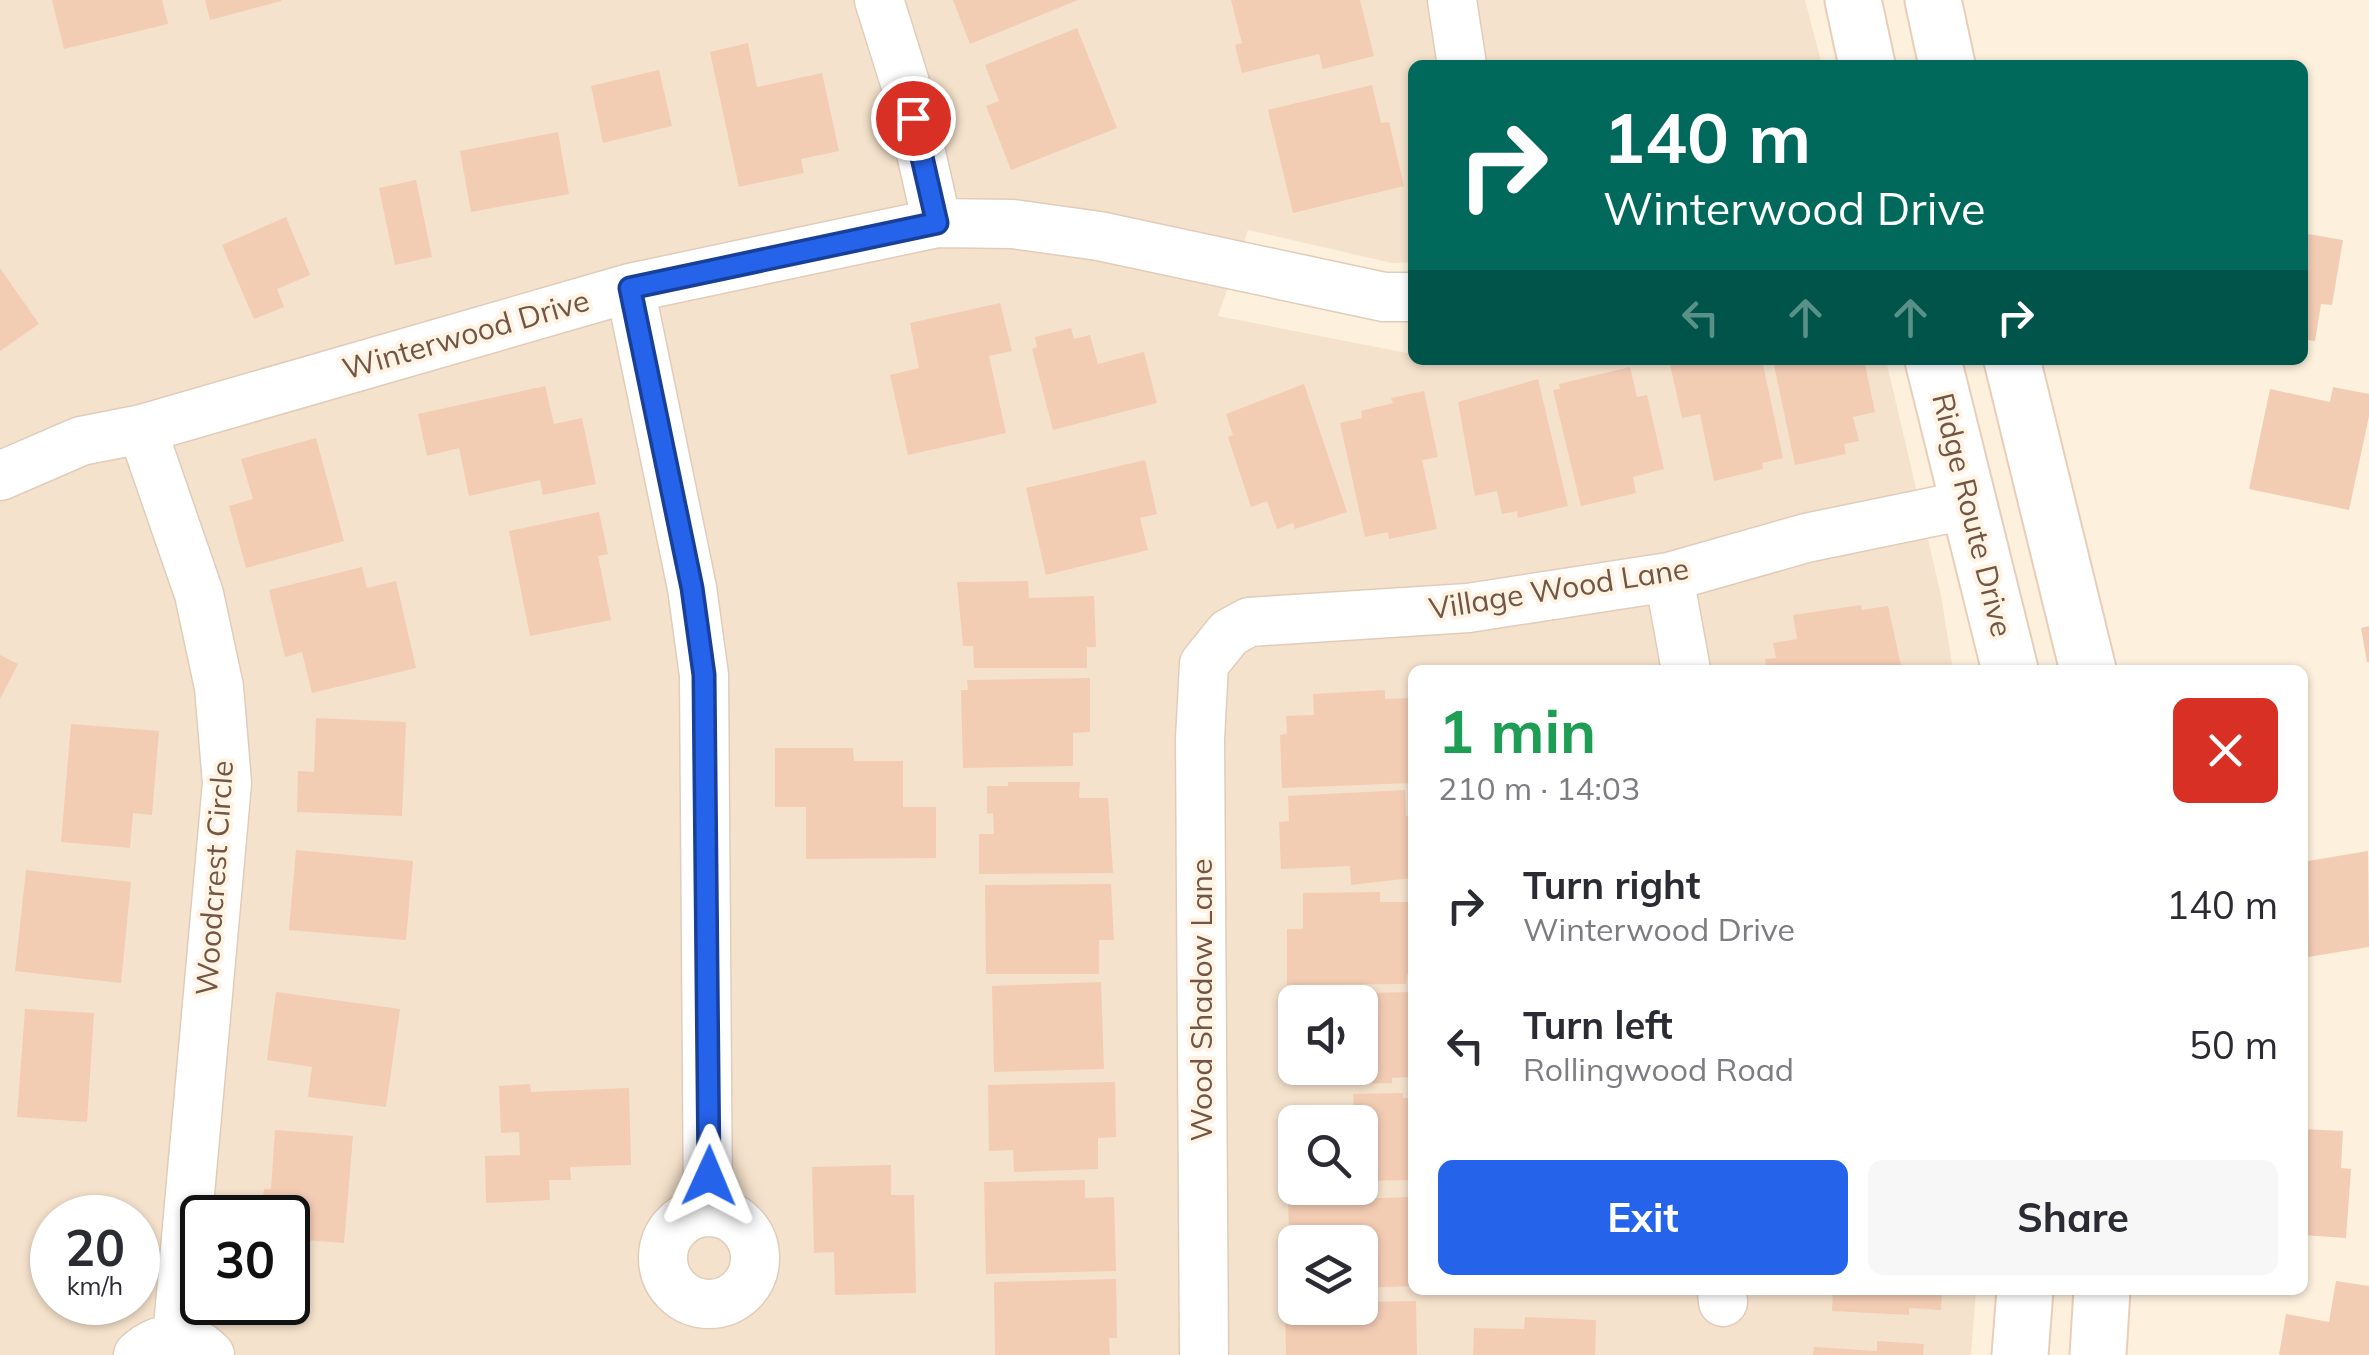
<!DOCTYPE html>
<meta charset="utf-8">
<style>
:root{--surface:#fff;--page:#f7f7f7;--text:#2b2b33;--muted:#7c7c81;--accent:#2563eb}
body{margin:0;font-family:Mulish,sans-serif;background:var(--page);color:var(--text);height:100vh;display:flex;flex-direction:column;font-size:38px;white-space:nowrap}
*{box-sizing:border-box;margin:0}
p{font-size:32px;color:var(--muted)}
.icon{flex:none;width:55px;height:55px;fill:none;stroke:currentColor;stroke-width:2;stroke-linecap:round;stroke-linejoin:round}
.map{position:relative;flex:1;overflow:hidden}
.details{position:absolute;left:1408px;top:665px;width:900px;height:630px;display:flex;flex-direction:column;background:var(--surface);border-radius:15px;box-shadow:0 2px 8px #0004}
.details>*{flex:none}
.hud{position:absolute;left:1408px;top:60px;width:900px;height:305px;border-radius:15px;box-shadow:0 2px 8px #0004;background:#00695c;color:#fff;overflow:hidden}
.tools{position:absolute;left:1278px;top:985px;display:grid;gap:20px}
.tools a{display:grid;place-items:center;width:100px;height:100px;border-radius:15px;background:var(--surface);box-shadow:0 2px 8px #0004;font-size:50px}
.speed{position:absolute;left:30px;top:1195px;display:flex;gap:20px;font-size:50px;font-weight:700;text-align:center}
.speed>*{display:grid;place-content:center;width:130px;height:130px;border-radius:50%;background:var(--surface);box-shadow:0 2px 8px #0004;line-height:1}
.speed small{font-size:25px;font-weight:400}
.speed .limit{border:5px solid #111;border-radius:15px;background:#fff;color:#111}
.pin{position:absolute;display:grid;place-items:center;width:85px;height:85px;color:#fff;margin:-42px;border:5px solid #fff;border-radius:50%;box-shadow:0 2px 10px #0007}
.me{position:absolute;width:110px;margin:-55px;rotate:1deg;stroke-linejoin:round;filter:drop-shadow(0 0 8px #0008)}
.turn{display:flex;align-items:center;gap:35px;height:210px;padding:0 30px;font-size:45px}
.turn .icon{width:130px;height:130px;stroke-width:2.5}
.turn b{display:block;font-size:70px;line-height:85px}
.lanes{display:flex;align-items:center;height:95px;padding:0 30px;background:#0003;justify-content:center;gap:50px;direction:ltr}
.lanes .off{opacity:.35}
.round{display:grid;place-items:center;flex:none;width:105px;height:105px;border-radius:15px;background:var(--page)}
.head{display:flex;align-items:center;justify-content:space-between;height:170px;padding:0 30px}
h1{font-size:60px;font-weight:700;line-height:75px;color:#1e9e55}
.action{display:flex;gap:20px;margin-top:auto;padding:20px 30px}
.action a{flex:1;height:115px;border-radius:15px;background:var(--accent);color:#fff;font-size:40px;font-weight:700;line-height:115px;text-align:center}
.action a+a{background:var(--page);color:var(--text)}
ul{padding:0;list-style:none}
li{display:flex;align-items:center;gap:30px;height:140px;padding:0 30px}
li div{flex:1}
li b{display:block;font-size:38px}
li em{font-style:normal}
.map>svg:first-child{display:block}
.residential{fill:#f5e2cc;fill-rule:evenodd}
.building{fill:#f3ccb4}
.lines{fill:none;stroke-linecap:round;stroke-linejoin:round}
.street-casing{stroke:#e1ccba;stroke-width:51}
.secondary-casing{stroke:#e8ceb9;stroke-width:59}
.street{stroke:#fff;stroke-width:48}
.secondary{stroke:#fff;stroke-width:55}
.route-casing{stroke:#184099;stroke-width:25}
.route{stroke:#2563eb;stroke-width:18}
.labels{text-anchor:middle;stroke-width:8;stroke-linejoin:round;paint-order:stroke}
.street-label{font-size:30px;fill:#735545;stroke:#fff4e4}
</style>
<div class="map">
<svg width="2369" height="1355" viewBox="0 0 2369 1355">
<rect width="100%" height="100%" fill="#fdf0dd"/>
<!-- residential -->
<path class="residential" d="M0 0H1805L1822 65H1412V262L1392 263 1248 230 1218 316 1412 354V360H1886L1941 595 1953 670H1412V1290H1976L1971 1355H0ZM1295 1002H1360V1068H1295ZM1295 1122H1360V1188H1295ZM52 1218H138V1302H52ZM202 1218H288V1302H202ZM1295 1242H1360V1308H1295Z"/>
<!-- building -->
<path class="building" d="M52 0H162L168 24 64 49Z
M205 0H281V1L210 20Z
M953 0H1078L970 44Z
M1231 0H1360L1374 56 1323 69 1319 54 1242 73 1235 45 1242 43Z
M1077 28 1117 128 1011 170 986 106 999 101 985 65Z
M748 43 757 87 822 73 839 151 801 159 804 173 739 187 710 52Z
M659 70 672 126 603 143 591 86Z
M1372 85 1381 123 1389 122 1404 186 1293 213 1268 110Z
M558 132 569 194 471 212 460 151Z
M416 180 432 257 395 265 379 188Z
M286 217 310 275 277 289 284 307 254 319 222 245Z
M2302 233 2343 240 2332 305 2321 304 2315 341 2302 339Z
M0 268 39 324 0 351Z
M1000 303 1012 351 989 356 1006 433 908 455 890 375 919 368 910 323Z
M1071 328 1074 339 1090 335 1098 364 1144 352 1157 403 1053 430 1032 349 1037 347 1035 337Z
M1669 360H1762L1783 458 1762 463 1763 469 1714 481 1700 414 1682 418Z
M1773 360H1864L1875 412 1853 417 1859 441 1844 444 1846 454 1795 465Z
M1630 367 1637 397 1647 395 1664 469 1633 477 1636 493 1581 506 1553 390 1560 389 1559 384Z
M1538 379 1568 506 1518 518 1517 511 1502 514 1497 491 1475 496 1458 402Z
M1304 384 1347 512 1295 529 1293 523 1277 529 1267 501 1251 507 1228 437 1233 435 1226 414Z
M545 386 554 424 582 418 596 484 543 495 540 480 469 496 459 448 427 456 418 414Z
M2333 387 2369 394V416L2349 510 2249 489 2270 389 2330 402Z
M1424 391 1438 457 1422 460 1437 529 1389 539 1388 532 1365 537 1340 423 1362 418 1361 411 1393 403 1391 398Z
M316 438 344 541 246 568 229 506 253 499 241 459Z
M1145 460 1157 514 1140 518 1148 550 1046 575 1026 488Z
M599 512 608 554 598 556 611 620 530 636 509 531Z
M362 567 367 588 396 581 416 668 312 693 302 652 285 657 269 590Z
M1028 581 1029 598 1094 596 1096 647H1087V668H974L973 646H963L957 582Z
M1861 605 1862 610 1888 606 1902 670H1767L1765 659 1776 658 1773 643 1797 639 1793 615Z
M2369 626V662H2367L2361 628Z
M0 655 18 664 0 699Z
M1090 678V732L1073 733V766L963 768 961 690H968L967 680Z
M1385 690V699L1411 698 1412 783 1282 788 1280 735 1287 734 1286 716 1314 715 1313 694Z
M316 718 406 722 402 816 297 812 298 771 314 772Z
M71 724 159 731 152 815 133 813 130 848 61 842Z
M775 748H853L854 761H903V807H936V858L806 859V807H775Z
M1008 782H1080L1079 798H1108L1113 873 979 874V834H994L993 813 987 814V786H1008Z
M1405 790 1406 816H1412V878L1351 885 1350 866 1281 869 1279 822 1289 821 1288 796Z
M296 850 413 861 406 940 289 930Z
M2368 851 2369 947 2302 958V862Z
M26 870 131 882 121 983 15 971Z
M1111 884 1114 940H1099V974H986L985 885Z
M1380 892V902H1412V973L1407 974 1406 984 1287 985V929H1303V893Z
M1101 982 1104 1069 994 1072 992 986Z
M276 992 400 1009 386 1107 308 1097 312 1067 267 1060Z
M1412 992V1077L1392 1078V1083L1318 1085V1068H1360V1002H1295V1067H1289V1050L1283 1049 1282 995Z
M25 1009 94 1013 87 1122 17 1117Z
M1115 1082 1116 1137 1098 1138V1169L1014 1172 1013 1150 989 1151 988 1085Z
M530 1084 531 1092 629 1088 631 1165 570 1167 571 1180H549L550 1200 486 1203 485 1156 520 1155 519 1132 501 1133 499 1086Z
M1403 1093V1098H1412L1411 1180 1360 1181V1122H1295V1186H1291V1161H1284V1114L1354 1113 1353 1094Z
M2302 1129 2343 1131 2341 1168 2351 1169 2346 1238 2302 1235Z
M275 1130 353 1136 344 1243 288 1239V1218H261L264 1189H271Z
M891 1165V1195H914L916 1293 835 1295 834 1252 814 1253 812 1167Z
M1085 1180V1198L1114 1197 1116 1271 986 1274 984 1182Z
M1412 1197V1286L1360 1288V1242H1295V1290H1291L1288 1201Z
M1116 1279 1117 1338H1109L1110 1355H995L994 1282Z
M2336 1281 2369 1286V1355H2279L2286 1314 2329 1322Z
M1833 1290H1942L1941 1310 1909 1308V1315L1832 1311Z
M1416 1301 1417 1355H1286L1285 1303H1295V1308H1360V1302Z
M1525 1317 1596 1320 1595 1355H1473L1474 1328 1524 1329Z
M1877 1341 1924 1344 1923 1355H1813L1814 1347 1877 1351Z"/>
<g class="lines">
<!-- street casing -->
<g class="street-casing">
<path id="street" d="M879 0 905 83 937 223
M1452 0 1462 65
M630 288 692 588 704 675 708 1211
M142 429 199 594 219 687 227 783 177 1338
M0 476 81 441 142 429 630 288 937 223 1013 224 1099 236 1384 297H1412
M1669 577 1686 670
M663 1258a46 46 0 1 1 92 0a46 46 0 1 1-92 0Z
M1722 1290 1723 1302
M138 1355C160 1335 189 1333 210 1355
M1204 1355 1200 739 1204 664 1229 633 1249 622 1468 608 1669 577 1806 538 1966 505"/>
</g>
<!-- secondary casing -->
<g class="secondary-casing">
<path id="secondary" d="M1853 0 1867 65
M1933 0 1947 65
M1933 360 2010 670
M2012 360 2088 670
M2020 1355 2025 1290
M2098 1355 2102 1290"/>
</g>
<!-- street -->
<use href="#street" class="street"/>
<!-- secondary -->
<use href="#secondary" class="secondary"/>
</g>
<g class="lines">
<!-- route casing -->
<g class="route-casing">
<path id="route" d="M709 1176 704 675 692 588 630 288 937 223 913 118"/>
</g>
<!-- route -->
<use href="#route" class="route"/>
</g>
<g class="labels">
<!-- street labels -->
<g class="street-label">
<text transform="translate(466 335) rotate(-16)" y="10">Winterwood Drive</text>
<text transform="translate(1972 515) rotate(76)" y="10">Ridge Route Drive</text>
<text transform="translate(1559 589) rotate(-9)" y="10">Village Wood Lane</text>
<text transform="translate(215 878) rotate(-86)" y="10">Woodcrest Circle</text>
<text transform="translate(1202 1000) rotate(-90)" y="10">Wood Shadow Lane</text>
</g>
</g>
</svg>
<div class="tools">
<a><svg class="icon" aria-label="sound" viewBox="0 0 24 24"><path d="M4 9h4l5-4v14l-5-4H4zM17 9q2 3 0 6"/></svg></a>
<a><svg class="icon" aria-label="search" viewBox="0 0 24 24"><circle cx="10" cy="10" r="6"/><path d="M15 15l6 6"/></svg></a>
<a><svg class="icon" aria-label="layers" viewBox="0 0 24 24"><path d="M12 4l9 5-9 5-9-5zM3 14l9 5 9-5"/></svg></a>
</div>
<div class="speed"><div>20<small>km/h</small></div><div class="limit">30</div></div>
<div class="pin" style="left:913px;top:118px;background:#d93025"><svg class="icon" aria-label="arrive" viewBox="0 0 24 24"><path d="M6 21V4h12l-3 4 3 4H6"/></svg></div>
<svg class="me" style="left:709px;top:1176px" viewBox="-20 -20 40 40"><path d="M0-17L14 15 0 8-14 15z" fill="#2563eb" stroke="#fff" stroke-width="4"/></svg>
<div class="hud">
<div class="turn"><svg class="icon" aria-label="right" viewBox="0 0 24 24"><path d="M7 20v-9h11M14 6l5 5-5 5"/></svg><div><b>140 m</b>Winterwood Drive</div></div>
<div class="lanes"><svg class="icon off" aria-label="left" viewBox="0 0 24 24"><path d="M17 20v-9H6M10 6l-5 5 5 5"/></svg><svg class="icon off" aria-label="ahead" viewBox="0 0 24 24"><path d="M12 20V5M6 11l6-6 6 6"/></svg><svg class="icon off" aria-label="ahead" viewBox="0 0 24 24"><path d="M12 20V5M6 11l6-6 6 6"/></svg><svg class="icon" aria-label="right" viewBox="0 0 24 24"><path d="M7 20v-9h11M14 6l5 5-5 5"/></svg></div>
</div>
<section class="details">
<div class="head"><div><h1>1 min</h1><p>210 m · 14:03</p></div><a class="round" style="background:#d93025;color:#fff"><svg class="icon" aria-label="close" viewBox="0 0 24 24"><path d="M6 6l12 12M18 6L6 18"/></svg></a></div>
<ul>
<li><svg class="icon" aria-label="right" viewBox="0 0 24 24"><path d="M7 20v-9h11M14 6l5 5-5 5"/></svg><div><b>Turn right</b><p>Winterwood Drive</p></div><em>140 m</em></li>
<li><svg class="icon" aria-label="left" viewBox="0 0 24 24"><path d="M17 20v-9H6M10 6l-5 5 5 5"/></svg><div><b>Turn left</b><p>Rollingwood Road</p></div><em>50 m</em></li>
</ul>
<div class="action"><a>Exit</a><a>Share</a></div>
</section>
</div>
